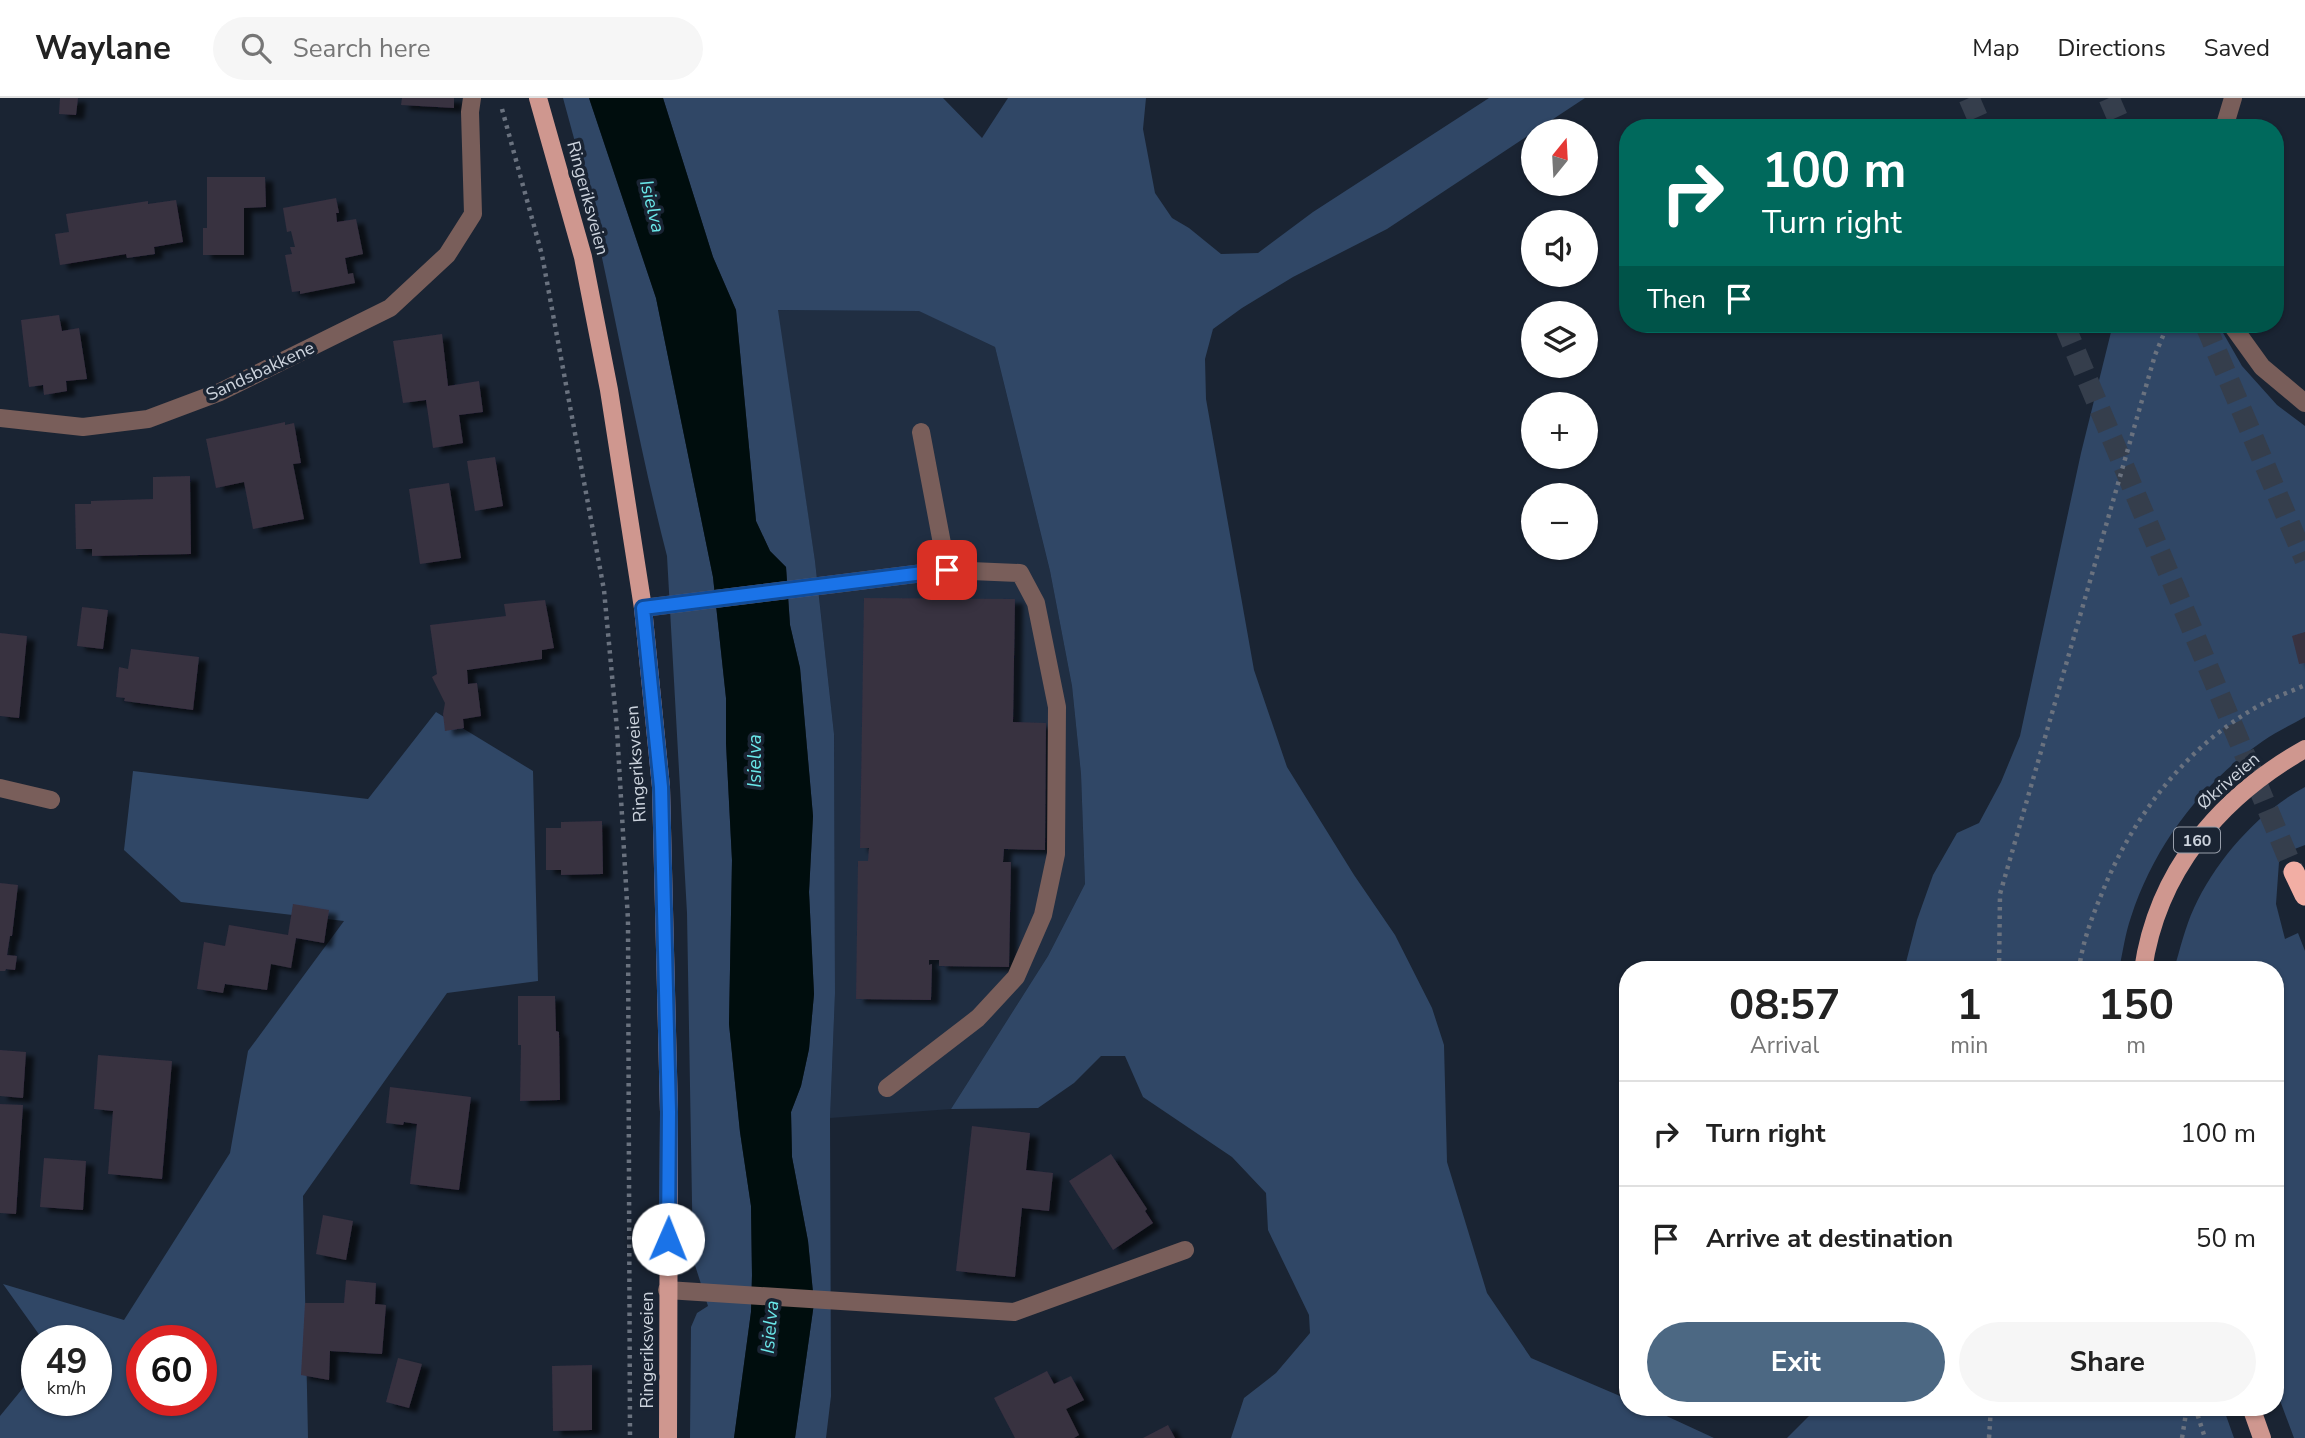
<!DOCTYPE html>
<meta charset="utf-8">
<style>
:root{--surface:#fff;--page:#f6f6f6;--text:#222;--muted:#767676;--line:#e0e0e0;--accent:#4c6883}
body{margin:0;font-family:"Nunito Sans",sans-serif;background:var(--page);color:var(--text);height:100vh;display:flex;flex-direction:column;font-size:26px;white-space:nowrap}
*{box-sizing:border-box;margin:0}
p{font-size:23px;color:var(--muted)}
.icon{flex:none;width:38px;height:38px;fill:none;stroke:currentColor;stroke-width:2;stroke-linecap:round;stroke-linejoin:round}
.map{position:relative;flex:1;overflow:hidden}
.drawer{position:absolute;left:1619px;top:863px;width:665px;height:455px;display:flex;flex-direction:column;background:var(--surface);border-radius:28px;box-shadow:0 2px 5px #0004}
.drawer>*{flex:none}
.guide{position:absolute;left:1619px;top:21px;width:665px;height:214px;border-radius:28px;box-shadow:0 2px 5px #0004;background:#00695c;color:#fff;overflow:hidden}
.needle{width:46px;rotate:18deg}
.tools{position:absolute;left:1521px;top:21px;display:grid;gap:14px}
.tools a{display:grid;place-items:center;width:77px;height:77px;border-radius:50%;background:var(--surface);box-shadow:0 2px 5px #0004;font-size:35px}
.speed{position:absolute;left:21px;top:1227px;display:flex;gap:14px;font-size:35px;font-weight:700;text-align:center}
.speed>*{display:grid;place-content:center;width:91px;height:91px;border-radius:50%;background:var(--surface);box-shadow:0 2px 5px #0004;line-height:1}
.speed small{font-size:18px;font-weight:400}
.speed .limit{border:10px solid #d22;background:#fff;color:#111}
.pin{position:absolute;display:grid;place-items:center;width:60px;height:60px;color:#fff;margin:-30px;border-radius:14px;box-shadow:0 4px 10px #0006}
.me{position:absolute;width:77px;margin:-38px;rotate:1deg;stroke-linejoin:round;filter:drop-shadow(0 0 5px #0008)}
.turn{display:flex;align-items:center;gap:24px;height:147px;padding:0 28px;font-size:32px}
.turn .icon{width:91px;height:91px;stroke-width:2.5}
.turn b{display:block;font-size:49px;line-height:60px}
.then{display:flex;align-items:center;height:66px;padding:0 28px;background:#0003;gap:14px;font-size:26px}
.eta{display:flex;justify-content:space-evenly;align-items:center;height:119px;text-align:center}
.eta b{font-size:42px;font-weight:700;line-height:49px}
.action{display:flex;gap:14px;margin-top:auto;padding:14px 28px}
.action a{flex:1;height:80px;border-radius:42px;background:var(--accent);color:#fff;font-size:28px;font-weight:700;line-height:80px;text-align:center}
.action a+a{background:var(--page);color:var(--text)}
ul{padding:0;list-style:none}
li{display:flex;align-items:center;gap:21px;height:105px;padding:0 28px;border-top:2px solid var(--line)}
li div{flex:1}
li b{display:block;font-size:26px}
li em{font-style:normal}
header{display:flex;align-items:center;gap:42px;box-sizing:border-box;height:98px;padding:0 35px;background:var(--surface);border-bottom:2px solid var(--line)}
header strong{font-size:33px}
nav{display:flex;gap:38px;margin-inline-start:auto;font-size:24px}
.search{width:490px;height:63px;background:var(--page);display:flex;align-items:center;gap:18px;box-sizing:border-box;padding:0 24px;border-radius:38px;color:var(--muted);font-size:26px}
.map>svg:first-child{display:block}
.built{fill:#202e42}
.green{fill:#304766;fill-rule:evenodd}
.water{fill:#000d0d}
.building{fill:#383041;filter:url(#shadow)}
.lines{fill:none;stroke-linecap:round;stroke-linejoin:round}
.highway-tunnel{stroke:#353e4c;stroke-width:21;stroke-dasharray:21 10;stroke-linecap:butt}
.path{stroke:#6a727f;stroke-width:4.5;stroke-dasharray:3.5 5;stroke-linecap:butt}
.minor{stroke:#795e5a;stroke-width:18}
.major{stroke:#cf978f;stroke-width:18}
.highway{stroke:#f2aea4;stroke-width:21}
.route-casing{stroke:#114b97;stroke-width:18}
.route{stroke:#1a73e8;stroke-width:12}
.labels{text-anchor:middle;stroke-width:7;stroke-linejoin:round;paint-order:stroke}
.shield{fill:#1a2433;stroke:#979eaa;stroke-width:2}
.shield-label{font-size:16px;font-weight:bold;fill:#ccd3dd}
.street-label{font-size:18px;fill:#ccd3dd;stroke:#1a2433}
.water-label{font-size:19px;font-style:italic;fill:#6ae8ea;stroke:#1a2433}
</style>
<header>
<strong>Waylane</strong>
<div class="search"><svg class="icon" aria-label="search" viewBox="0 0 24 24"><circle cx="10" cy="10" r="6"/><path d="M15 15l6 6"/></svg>Search here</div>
<nav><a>Map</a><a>Directions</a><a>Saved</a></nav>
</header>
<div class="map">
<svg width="2305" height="1340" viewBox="0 0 2305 1340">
<defs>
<filter id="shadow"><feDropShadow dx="8" dy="4.5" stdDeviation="2" flood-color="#0009"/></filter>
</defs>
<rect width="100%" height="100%" fill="#1a2433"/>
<!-- built -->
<path class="built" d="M777 212 920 213 995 249 1050 473 1072 588 1081 676 1085 786 1048 858 951 1011 830 1020 835 895 834 636 815 463Z"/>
<!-- green -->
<path class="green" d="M563 0H589L656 200 713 479 726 600V645L732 762 729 926 740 1034 751 1108 752 1177 751 1214 734 1340H690L691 1229 697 1215 708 1208 693 1161 687 815 667 458C628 307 606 151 563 0Z
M663 0H943L982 40 1008 0H1146L1143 31 1155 95 1172 120 1189 130 1221 156 1258 155 1313 114 1489 0H1585L1387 131 1293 179 1242 210 1213 231 1205 261 1206 301 1254 572 1287 669 1354 777 1395 837 1432 910 1444 947 1447 1064 1487 1195 1531 1260 1627 1301 1628 1309H1647L1714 1340H1231L1244 1300 1276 1275 1310 1235 1309 1217 1268 1132 1266 1095 1232 1059 1143 999 1125 958H1101L1074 985 1038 1010 951 1011 1048 858 1085 786 1081 676 1072 588 1050 473 995 249 919 213 778 212 815 463 834 636 835 895 830 1020 831 1298 826 1340H795L814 1205 808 1143 792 1059 791 1014 801 988 809 951 814 896 809 794 813 718 800 570 790 527 786 469 770 453 756 423 736 212 713 159Z
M2113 226H2218L2242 268 2277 307 2305 328V619C2291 627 2276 634 2263 643 2201 686 2154 748 2131 819 2125 836 2123 854 2119 871L1904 872 1917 822 1933 777 1957 735 1979 725 2001 684 2020 638 2081 355Z
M436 614 533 673 538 883 447 895 303 1098 308 1340H0V1318L37 1273V1302H96V1242H43L3 1186 124 1222 230 1055 248 953 344 823 181 804 124 752 133 673 368 701ZM142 1242H201V1302H142Z
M2305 689V747L2292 752 2279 764 2276 806 2285 841 2298 835 2305 853V1340H2294L2275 1289V872L2174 871C2180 852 2185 829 2194 810 2216 762 2258 714 2305 689Z
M1818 1309H2223L2234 1340H1787Z"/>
<!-- water -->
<path class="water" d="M589 0H663L713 159 736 212 756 423 770 453 786 469 790 527 800 570 813 718 809 794 814 896 809 951 801 988 791 1014 792 1059 808 1143 814 1205 795 1340H734L751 1214 752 1177 751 1108 740 1034 729 926 732 762 726 645V600L713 479 656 200Z"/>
<!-- building -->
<path class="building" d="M60 0H78L76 17 59 16Z
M402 0H454V10L401 7Z
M207 79H265L266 109 244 110V157H203V130H207Z
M336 100 339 115H336L337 124 356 121 363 156 345 160 348 176 353 175 355 185 300 196V193L292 194 285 157 292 156 290 149H295L291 133 287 134 283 110Z
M176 102 183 144 154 149 155 156 127 160 126 156 60 167 55 136 69 134 66 116 148 103V106Z
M59 217 62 233 79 230 87 281 66 283 67 293 44 297 43 287 29 289 21 222Z
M442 236 448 288 479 283 483 314 459 317 463 345 433 350 426 302 403 305 393 243Z
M285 324V327L294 325 301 365 293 366 304 421 253 431 244 384 216 390 206 341Z
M495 359 503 408 475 413 467 363Z
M190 378 191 456 92 458V451H76L75 406H91V403L153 401V379Z
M449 385 461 460 420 466 409 391Z
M864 500 1015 501 1013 624 1046 625 1045 752 1004 751 1003 764H1011L1009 869 939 868V862H929V867L932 866 931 902 856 901 858 763H868L869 750H860Z
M545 502 554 550 542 552V561L467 572 468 586 477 585 481 618 463 621 464 630 445 633 443 616 445 605 432 579 437 576 430 527 506 518 504 506Z
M82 509 108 512 103 551 77 548Z
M2305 534V565L2299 566 2292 538Z
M0 535 27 538 19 620 0 618Z
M131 551 199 559 193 612 124 603 125 600 116 599 119 569 128 571Z
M602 723 603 776 561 777V772H546V730H561V724Z
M0 785 18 787 12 838H10L7 857 17 858 15 872 6 871 5 873H0Z
M293 806 329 812 324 845 296 840 291 870 271 866 267 892 225 886 223 895 197 891 204 844 225 848 229 827 288 837Z
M518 898H555L556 933 559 934 560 1002 520 1003 521 947H518Z
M0 952 26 954 23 1000 0 998Z
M98 957 172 963 162 1081 108 1076 113 1013 94 1011Z
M390 989 471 999 459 1092 410 1086 417 1026 404 1024 403 1027 386 1025Z
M0 1006 23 1007 16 1116 0 1115Z
M972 1028 1030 1035 1026 1072 1053 1075 1049 1113 1022 1110 1015 1179 956 1173Z
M1111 1056 1147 1111 1145 1113 1153 1125 1113 1152 1069 1083Z
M44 1060 86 1063 83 1112 40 1109Z
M323 1117 353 1123 346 1162 316 1156Z
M346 1182 376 1185 375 1206 386 1207 382 1256 330 1253 329 1282 301 1277 305 1205H344Z
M398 1260 422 1266 409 1310 386 1304Z
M592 1267V1332L553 1333 552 1268Z
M1047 1273 1054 1286 1071 1278 1084 1302 1066 1311 1079 1337 1074 1340H1015L994 1300Z
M1168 1327 1175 1340H1143Z"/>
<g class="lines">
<!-- highway-tunnel -->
<path class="highway-tunnel" d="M1969 0 1982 30
M2109 0 2122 30
M2064 226 2294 774
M2205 226 2305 462"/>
<!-- path -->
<path class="path" d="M502 11 542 157 604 492 617 631 628 822 630 1340
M1999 872 2000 796 2155 257 2168 226
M2079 872C2082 845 2092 819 2102 795 2133 717 2190 643 2266 604 2278 598 2292 593 2305 587
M2195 1309 2205 1340
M1989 1340 1991 1309
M2182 1340 2187 1309"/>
<!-- minor -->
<path class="minor" d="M2224 30 2233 0
M2231 226 2262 269 2305 305
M0 320 83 329 148 321 220 294 390 210 447 157 473 116 470 14 472 0
M921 334 947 472
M643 510 947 472 1020 475 1036 505 1057 609 1056 756 1043 817 1016 879 978 920 887 990
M0 690 51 702
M667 1192 1014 1214 1185 1152"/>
<!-- major -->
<path class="major" d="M538 0 583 159 609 292 643 510 661 689 669 1014 668 1340
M2143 872C2157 773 2220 699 2305 651
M2251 1309 2262 1340"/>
<!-- highway -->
<path class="highway" d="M2294 774 2305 797"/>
</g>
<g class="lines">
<!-- route casing -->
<g class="route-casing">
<path id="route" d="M668 1141 669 1014 661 689 643 510 947 472"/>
</g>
<!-- route -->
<use href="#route" class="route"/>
</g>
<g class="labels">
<!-- shield labels -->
<rect class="shield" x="2174" y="729.5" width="46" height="25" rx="5"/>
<g class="shield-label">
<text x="2197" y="748">160</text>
</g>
<!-- street labels -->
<g class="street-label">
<text transform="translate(588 100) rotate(75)" y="6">Ringeriksveien</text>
<text transform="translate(260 273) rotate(-25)" y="6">Sandsbakkene</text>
<text transform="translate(636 666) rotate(-94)" y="6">Ringeriksveien</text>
<text transform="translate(2228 683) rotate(-41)" y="6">Økriveien</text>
<text transform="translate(647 1252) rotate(-90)" y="6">Ringeriksveien</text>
</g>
<!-- water labels -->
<g class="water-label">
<text transform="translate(653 108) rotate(76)" y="7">Isielva</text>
<text transform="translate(754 663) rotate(-90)" y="7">Isielva</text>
<text transform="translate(769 1229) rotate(-85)" y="7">Isielva</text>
</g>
</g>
</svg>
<div class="tools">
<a><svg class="needle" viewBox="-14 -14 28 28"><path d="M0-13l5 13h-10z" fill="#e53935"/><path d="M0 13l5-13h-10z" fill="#767676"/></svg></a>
<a><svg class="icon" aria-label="sound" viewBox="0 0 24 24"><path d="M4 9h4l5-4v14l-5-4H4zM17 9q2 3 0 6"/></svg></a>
<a><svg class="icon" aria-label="layers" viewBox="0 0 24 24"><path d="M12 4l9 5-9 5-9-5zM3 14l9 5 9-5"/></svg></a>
<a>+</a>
<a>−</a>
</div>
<div class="speed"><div>49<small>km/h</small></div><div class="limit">60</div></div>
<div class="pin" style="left:947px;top:472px;background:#d93025"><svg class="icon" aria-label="arrive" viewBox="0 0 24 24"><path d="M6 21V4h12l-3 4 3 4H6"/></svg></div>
<svg class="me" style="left:668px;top:1141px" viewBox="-20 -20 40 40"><circle r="19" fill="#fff"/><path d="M0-13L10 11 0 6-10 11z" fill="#1a73e8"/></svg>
<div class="guide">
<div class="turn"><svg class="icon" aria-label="right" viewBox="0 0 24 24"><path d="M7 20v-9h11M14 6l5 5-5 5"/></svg><div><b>100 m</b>Turn right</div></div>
<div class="then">Then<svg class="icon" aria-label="arrive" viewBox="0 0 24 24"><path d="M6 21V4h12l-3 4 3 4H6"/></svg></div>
</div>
<section class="drawer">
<div class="eta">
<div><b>08:57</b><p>Arrival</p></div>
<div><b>1</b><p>min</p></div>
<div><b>150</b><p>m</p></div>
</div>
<ul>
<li><svg class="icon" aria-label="right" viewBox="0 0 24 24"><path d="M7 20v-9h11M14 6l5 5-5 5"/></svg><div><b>Turn right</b></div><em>100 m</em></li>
<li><svg class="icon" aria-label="arrive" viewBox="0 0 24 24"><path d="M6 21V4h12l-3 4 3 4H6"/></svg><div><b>Arrive at destination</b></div><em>50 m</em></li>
</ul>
<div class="action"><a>Exit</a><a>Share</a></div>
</section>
</div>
